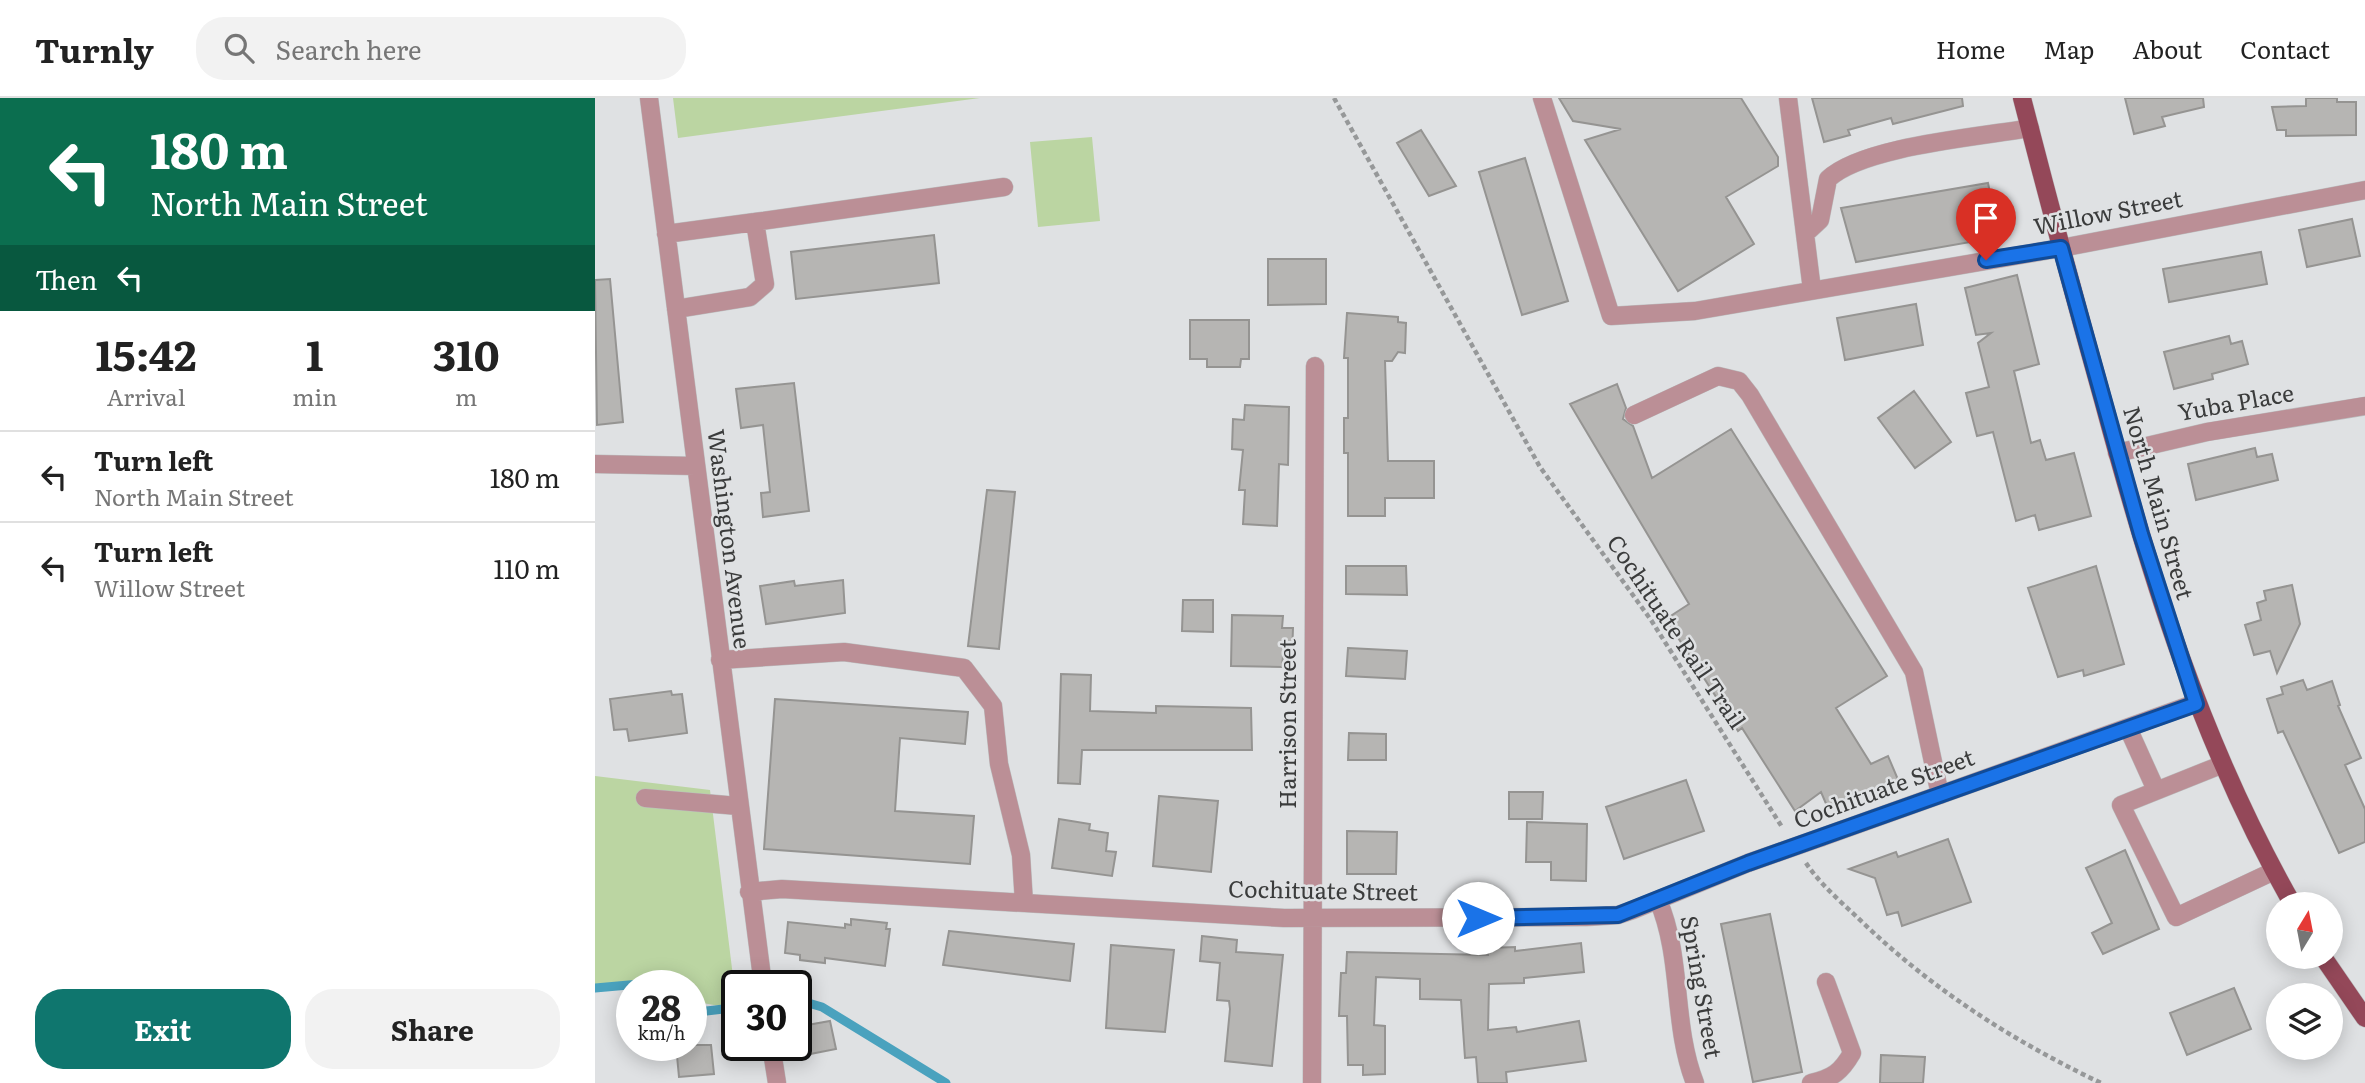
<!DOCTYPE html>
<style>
:root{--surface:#fff;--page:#f2f2f2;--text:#222;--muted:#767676;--line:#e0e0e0;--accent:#0f766e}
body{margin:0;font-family:Literata,serif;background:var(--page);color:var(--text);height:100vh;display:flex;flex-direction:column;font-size:26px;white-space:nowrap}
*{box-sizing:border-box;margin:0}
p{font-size:23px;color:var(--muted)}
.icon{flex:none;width:38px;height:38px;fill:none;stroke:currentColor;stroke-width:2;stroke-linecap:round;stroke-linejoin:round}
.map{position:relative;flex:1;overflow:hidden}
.panel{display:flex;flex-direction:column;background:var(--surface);width:595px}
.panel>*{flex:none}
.banner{background:#0b6e4f;color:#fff;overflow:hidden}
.needle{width:46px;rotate:10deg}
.controls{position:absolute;left:1671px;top:794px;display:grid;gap:14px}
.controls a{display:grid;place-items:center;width:77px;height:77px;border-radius:50%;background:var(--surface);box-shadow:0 4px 18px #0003;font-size:35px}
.speed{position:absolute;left:21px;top:872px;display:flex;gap:14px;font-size:35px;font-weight:700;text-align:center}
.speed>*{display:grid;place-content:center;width:91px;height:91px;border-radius:50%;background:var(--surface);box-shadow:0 4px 18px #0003;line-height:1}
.speed small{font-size:18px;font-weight:400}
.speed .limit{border:4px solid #111;border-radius:10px;background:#fff;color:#111}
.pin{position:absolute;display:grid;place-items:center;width:60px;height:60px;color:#fff;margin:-72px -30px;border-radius:50% 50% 50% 0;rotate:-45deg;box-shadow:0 0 7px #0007}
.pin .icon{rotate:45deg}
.me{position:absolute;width:77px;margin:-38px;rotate:90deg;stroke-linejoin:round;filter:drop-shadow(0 0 5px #0008)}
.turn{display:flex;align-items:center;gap:24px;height:147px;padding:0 35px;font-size:32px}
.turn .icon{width:91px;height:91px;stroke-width:2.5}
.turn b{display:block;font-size:49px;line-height:60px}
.then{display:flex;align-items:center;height:66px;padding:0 35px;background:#0003;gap:14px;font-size:26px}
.eta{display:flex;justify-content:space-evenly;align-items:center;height:119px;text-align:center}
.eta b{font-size:42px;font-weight:700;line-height:49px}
.primary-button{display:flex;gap:14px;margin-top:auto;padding:14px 35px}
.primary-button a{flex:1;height:80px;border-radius:28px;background:var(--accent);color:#fff;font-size:28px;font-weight:700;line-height:80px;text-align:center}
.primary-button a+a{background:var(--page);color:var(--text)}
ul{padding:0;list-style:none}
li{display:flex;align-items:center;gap:21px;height:91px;padding:0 35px;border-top:2px solid var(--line)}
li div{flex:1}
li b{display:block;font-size:26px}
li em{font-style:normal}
header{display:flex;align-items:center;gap:42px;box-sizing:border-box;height:98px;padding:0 35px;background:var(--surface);border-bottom:2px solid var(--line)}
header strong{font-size:33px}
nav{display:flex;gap:38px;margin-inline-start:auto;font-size:24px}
.search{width:490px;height:63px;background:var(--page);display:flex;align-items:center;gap:18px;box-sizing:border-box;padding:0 24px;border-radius:28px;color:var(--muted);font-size:26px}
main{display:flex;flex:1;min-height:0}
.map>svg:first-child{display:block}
.green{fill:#bbd5a2}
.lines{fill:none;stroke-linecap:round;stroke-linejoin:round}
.stream{stroke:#4aa2be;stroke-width:9}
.building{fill:#b6b5b3;stroke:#959492;stroke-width:2}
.minor-casing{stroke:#bbbdbe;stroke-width:19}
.major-casing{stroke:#bbbdbe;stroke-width:19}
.path{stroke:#969899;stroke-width:4.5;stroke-dasharray:5 3.5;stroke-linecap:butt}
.minor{stroke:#bb8f96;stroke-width:18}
.major{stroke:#944859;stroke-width:18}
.minor-bridge-casing{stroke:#bbbdbe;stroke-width:19;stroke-linecap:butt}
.minor-bridge{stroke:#bb8f96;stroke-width:18}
.route-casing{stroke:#114b97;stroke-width:18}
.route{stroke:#1a73e8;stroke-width:12}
.labels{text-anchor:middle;stroke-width:5;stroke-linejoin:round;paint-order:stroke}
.street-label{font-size:23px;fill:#3b3c3c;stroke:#dfe1e3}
</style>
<header>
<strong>Turnly</strong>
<div class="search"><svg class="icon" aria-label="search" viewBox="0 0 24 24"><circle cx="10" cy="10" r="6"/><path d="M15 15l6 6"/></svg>Search here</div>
<nav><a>Home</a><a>Map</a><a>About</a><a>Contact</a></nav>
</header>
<main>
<section class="panel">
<div class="banner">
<div class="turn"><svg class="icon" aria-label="left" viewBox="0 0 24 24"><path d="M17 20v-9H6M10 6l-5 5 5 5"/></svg><div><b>180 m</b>North Main Street</div></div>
<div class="then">Then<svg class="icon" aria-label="left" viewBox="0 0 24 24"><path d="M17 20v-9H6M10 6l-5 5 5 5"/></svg></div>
</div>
<div class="eta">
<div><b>15:42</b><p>Arrival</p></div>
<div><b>1</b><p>min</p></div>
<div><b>310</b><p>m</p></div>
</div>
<ul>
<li><svg class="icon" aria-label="left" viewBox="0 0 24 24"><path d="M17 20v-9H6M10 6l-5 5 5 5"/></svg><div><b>Turn left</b><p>North Main Street</p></div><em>180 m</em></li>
<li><svg class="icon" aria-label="left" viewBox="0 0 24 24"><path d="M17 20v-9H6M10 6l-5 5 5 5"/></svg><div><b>Turn left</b><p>Willow Street</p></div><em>110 m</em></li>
</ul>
<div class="primary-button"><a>Exit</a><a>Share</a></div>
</section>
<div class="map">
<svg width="1770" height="985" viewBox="0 0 1770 985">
<rect width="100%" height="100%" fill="#dfe1e3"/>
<!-- green -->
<path class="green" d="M78 0H385L83 40Z
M497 39 505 123 443 129 435 44Z
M0 678 115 692 142 911 96 903V887H37V893L0 887Z"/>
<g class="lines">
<!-- stream -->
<path class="stream" d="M0 890 56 885 62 887
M203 902 227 909 351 985
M96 910 103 914 137 910"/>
</g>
<!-- building -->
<path class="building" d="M964 0H1146L1183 59V68L1131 99 1159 146 1083 193 990 42 1026 31 978 23Z
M1217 0H1367L1368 8 1298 26 1296 20 1253 32 1255 37 1229 44Z
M1530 0H1608L1609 9 1567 19 1570 28 1539 36Z
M1711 0H1742V4H1761V37L1691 38V32H1682L1677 9 1711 8Z
M826 32 861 88 834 98 802 45Z
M930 60 973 203 927 217 884 74Z
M1393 85 1404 139 1261 164 1246 110Z
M1757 121 1765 158 1712 169 1704 132Z
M339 137 344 185 201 201 196 154Z
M1666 154 1672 186 1574 204 1568 171Z
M673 161H731V206L673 207Z
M1422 177 1444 266 1419 273 1436 345 1445 342 1451 362 1479 355 1496 418 1444 432 1440 417 1421 423 1398 334 1382 338 1371 295 1394 289 1383 245 1396 235 1381 237 1370 190Z
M15 181 28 324 2 327 0 182Z
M1321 206 1328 247 1250 262 1242 220Z
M752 215 803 219V224L811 225 810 255 803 254 797 263H790L793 363H839V400H790V418H753V355H749V320H753V260H749Z
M595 222H654V261H646L645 269H612V261H595Z
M1634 238 1636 246 1647 243 1653 266 1617 276 1618 281 1579 291 1569 254Z
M199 285 214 413 168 419 166 395 175 394 168 327 146 330 141 291Z
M1022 286 1031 310 1028 321 1038 328 1057 380 1136 331 1292 578 1241 610 1276 666 1293 658 1304 684 1232 708 1226 694 1200 713 1147 630 1143 633 1071 521 1094 506 975 306Z
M1319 293 1356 344 1320 370 1283 320Z
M650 307 694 309 693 367 684 366 682 428 648 426 650 392H644L648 352 637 351 638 321 649 322Z
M1660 350 1662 359 1677 356 1683 382 1601 402 1593 366Z
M392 392 420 394 404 551 373 548Z
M751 468H811L812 497 751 496Z
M1501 468 1529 566 1489 578 1488 572 1463 579 1433 490Z
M248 482 250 515 171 526 165 488 199 483 200 488Z
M1697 487 1705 526 1682 575 1675 553 1659 557 1650 527 1666 522 1662 505 1671 502 1669 493Z
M588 502H618V534L587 533Z
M637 517 688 518 687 530H698L697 558H688L687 569 636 568Z
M753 550 812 553 810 581 751 578Z
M466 576 496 577 495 613 561 615V608L656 610 657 652H487L485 686 463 685Z
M1708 582 1712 592 1737 583 1745 607 1743 608 1766 660 1750 667 1770 711V744L1744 755 1688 633 1683 635 1672 601 1688 596 1686 589Z
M76 593 77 597 87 596 92 635 34 643 32 631 19 632 15 601Z
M180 601 373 614 370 646 305 640 300 713 379 718 375 766 169 751Z
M754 635 791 636V662H753Z
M1091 682 1109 733 1029 761 1011 709Z
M914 694H948L947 721H914Z
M564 698 623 703 616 774 558 768Z
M464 721 495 726 494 732 513 735 511 753 521 754 517 778 457 770Z
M932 724 992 726 991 783 956 782V764H931Z
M752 733 802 734 801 776H752Z
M1353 741 1376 804 1307 828 1303 814 1292 817 1280 780 1254 771 1301 754 1303 759Z
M1530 752 1564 831 1508 856 1497 835 1517 825 1491 770Z
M1175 816 1207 974 1158 984 1126 826Z
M256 821 292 825 291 831H295L290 868 230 860V865L205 862V857L190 855 193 824 250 830V826L256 827Z
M354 833 479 846 475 883 348 867Z
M607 838 642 842 641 854 688 857 677 968 630 963 635 911 634 903 622 902 625 865 605 863Z
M986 845 989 874 929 880V885L894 886 893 932 921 929 922 934 984 923 991 963 911 974 912 985H883L881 959 870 960 866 902 825 901V881L781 879 779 927 790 928V976L768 977V967H753L752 918H744L746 875H751L752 854 893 857V850L920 849V853Z
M516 847 579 852 570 934 511 930Z
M1639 890 1656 931 1592 957 1575 915Z
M235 923 241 951 205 958 201 929Z
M81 947H116L119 976 84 979Z
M1286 957 1330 959 1328 985H1285Z"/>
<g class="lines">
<!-- minor casing -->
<g class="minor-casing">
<path id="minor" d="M54 0 168 887
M947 0 1016 218 1100 213 1466 150 1770 92
M1193 0 1217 192
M160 124 409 89
M71 136 160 124 170 186 155 199 81 211
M1210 136 1225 122 1233 81C1268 48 1385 39 1435 30
M1039 317 1123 278 1144 283 1155 297 1319 574 1345 697
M1522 355 1612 334 1770 308
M0 366 100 368
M125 562 249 554 369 570 398 608 404 666 426 757 429 805
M1533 630 1561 692
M1626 667 1526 707 1581 819 1679 773
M50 700 143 708
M1227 739 1601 605
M154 794 187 791 689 820 991 819 1023 817 1038 812 1153 765
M1063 802C1088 860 1077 927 1100 985
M176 947 182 985
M717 985 720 268
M1216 985C1238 980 1246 974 1257 955L1231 884"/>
</g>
<!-- major casing -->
<g class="major-casing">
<path id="major" d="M1427 0C1453 101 1480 202 1508 302 1556 481 1606 645 1698 807
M1728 859 1770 920"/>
</g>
<!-- path -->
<path class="path" d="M739 0 945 369 1056 522 1187 729
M1211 765C1225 786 1245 803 1263 820 1335 890 1416 942 1506 985"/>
<!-- minor -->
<use href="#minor" class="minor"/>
<!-- major -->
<use href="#major" class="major"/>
<!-- minor-bridge casing -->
<g class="minor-bridge-casing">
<path id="minor-bridge" d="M1153 765 1227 739"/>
</g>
<!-- minor-bridge -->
<use href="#minor-bridge" class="minor-bridge"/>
</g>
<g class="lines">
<!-- route casing -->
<g class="route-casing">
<path id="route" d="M883 820 1023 817 1153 765 1601 606 1546 436 1466 150 1391 162"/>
</g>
<!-- route -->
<use href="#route" class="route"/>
</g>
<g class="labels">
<!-- street labels -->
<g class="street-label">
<text transform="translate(1513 115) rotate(-11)" y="8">Willow Street</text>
<text transform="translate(1641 305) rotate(-10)" y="8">Yuba Place</text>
<text transform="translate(1563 405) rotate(74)" y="8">North Main Street</text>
<text transform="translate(134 441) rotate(83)" y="8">Washington Avenue</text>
<text transform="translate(1081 534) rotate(56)" y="8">Cochituate Rail Trail</text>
<text transform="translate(693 626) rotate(-90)" y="8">Harrison Street</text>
<text transform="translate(1289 691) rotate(-20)" y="8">Cochituate Street</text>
<text transform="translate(728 793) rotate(1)" y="8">Cochituate Street</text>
<text transform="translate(1106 889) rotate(80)" y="8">Spring Street</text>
</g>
</g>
</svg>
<div class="controls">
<a><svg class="needle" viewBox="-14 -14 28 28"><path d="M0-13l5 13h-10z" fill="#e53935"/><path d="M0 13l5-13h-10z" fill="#767676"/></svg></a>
<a><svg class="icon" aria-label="layers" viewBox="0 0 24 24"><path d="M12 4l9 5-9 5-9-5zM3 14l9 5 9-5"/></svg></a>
</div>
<div class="speed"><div>28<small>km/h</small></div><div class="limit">30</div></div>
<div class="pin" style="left:1391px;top:162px;background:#d93025"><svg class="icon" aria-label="arrive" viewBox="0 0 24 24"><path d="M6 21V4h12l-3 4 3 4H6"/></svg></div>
<svg class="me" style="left:883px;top:820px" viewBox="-20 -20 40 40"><circle r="19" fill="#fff"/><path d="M0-13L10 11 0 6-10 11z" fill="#1a73e8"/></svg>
</div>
</main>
